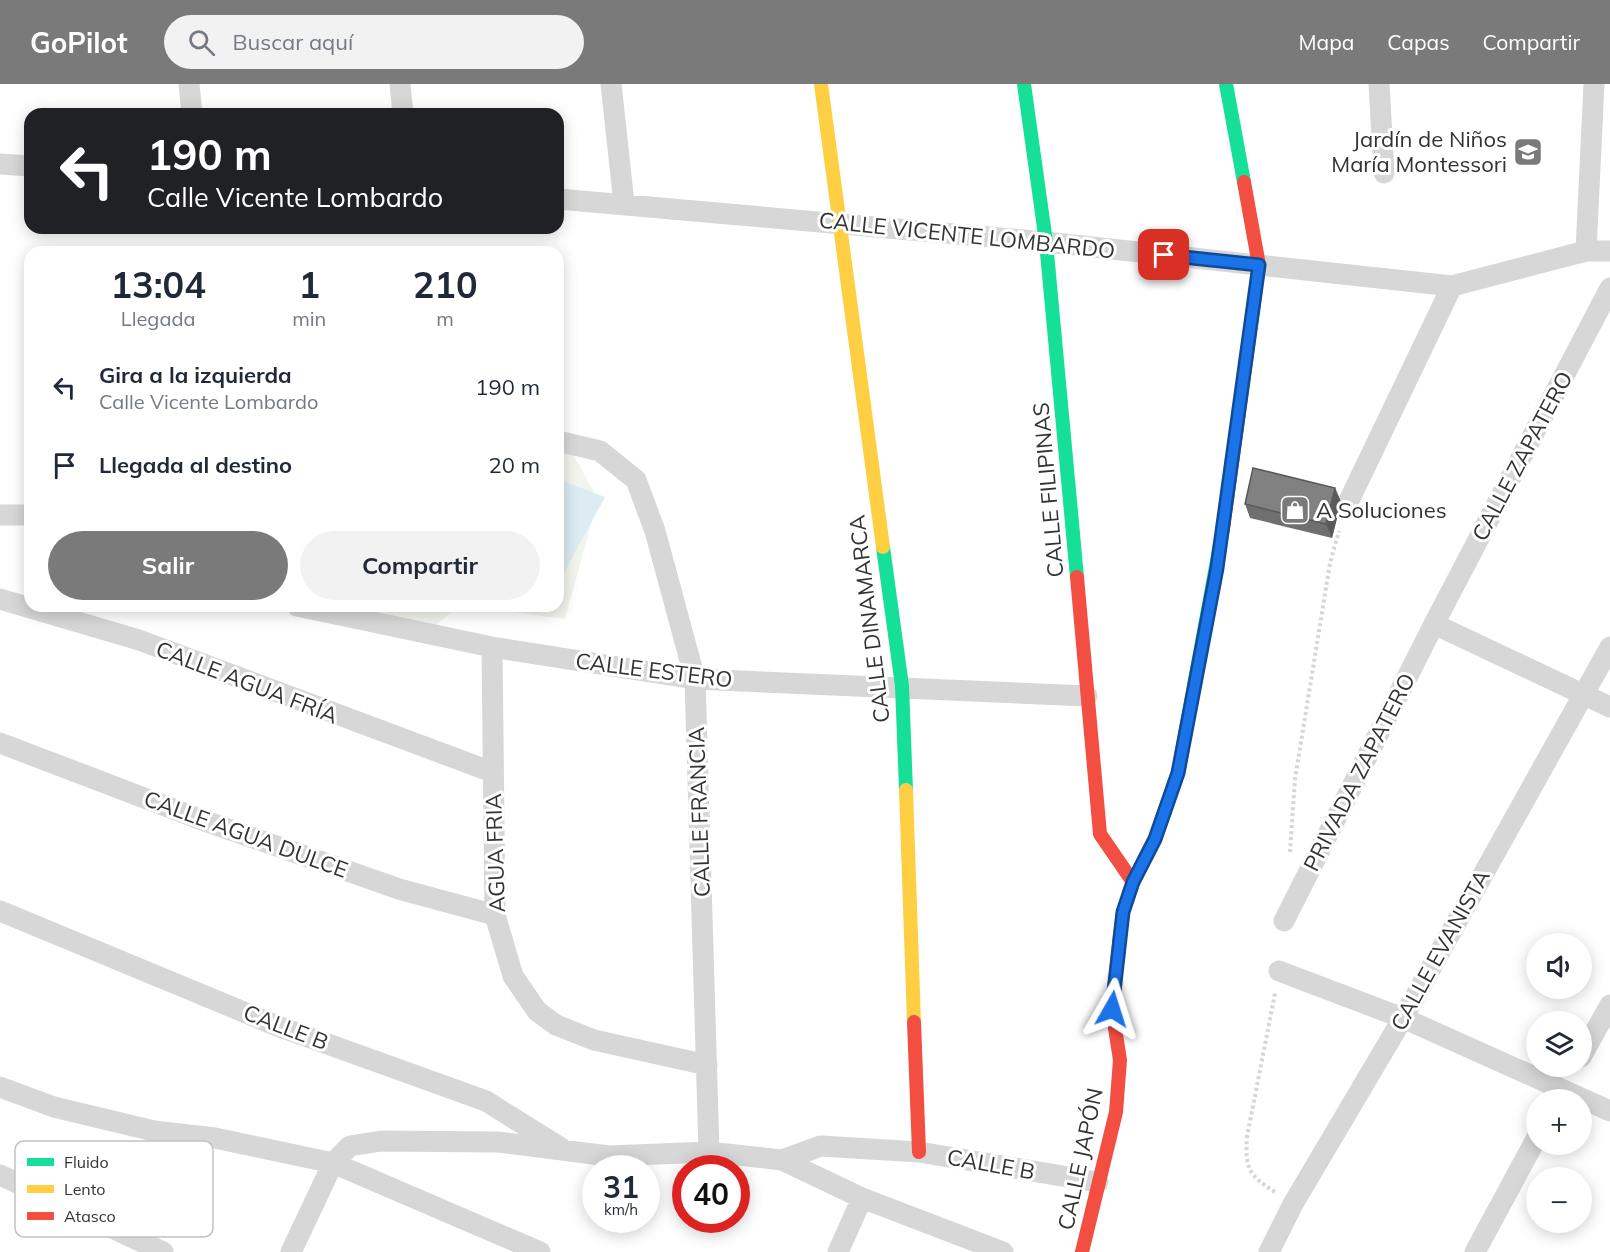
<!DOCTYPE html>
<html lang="es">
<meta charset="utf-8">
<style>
:root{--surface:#fff;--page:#f2f2f3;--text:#1f2937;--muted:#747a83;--accent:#7a7a7a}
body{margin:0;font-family:Mulish,sans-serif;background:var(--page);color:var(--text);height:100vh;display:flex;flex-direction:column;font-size:22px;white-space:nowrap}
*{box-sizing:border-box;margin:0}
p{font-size:20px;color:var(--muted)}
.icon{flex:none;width:33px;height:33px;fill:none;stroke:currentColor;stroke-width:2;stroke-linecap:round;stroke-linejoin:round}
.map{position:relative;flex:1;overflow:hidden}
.drawer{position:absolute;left:24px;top:162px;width:540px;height:366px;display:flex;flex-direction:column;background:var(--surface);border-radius:18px;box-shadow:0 3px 15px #0003}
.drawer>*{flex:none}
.guide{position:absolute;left:24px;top:24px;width:540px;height:126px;border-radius:18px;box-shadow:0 3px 15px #0003;background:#202124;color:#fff;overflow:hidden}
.buttons{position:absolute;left:1526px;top:849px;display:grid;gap:12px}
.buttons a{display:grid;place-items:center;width:66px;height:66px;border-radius:50%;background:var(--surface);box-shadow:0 3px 15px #0003;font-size:30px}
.speed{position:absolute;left:582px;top:1071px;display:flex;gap:12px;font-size:30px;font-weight:700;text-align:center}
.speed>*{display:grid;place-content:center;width:78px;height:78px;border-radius:50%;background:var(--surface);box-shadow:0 3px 15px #0003;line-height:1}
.speed small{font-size:15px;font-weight:400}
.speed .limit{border:9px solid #d22;background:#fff;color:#111}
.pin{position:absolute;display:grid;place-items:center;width:51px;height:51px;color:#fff;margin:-26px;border-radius:12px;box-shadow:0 3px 9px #0006}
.me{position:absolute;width:66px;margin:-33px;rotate:6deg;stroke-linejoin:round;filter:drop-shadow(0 0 4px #0008)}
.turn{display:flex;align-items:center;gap:21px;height:126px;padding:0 24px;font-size:27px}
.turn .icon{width:78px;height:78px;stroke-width:2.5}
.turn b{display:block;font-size:42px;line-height:51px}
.eta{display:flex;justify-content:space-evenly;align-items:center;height:102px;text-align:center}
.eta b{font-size:36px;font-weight:700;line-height:42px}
.button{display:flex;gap:12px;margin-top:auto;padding:12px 24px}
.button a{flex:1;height:69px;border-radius:36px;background:var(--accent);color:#fff;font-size:24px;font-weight:700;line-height:69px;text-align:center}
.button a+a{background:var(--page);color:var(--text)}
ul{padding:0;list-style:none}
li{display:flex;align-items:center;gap:18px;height:78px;padding:0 24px}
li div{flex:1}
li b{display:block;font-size:22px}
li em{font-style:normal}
header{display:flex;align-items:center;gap:36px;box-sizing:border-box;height:84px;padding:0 30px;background:var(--accent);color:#fff}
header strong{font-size:28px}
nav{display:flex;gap:33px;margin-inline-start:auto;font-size:21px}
.search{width:420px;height:54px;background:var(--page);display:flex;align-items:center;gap:15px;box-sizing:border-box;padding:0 21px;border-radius:33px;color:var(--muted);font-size:22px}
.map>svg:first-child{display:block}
.green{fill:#f1f5ed}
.water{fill:#ddebf3}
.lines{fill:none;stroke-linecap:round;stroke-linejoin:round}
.path{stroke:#d6d6d6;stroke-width:4;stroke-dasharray:3 3;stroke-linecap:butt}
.street{stroke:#d7d7d7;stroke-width:21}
.fast{stroke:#16e098;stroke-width:14}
.slow{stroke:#ffcf43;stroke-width:14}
.jam{stroke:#f24e42;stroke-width:14}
.wall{fill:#6f6f6f}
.shaded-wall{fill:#5a5a5a}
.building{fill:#818181;stroke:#5a5a5a;stroke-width:1.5}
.route-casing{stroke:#114b97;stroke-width:15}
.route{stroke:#1a73e8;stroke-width:10}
.labels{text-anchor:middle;stroke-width:6;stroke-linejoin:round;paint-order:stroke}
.poi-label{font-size:22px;fill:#333;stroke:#fff;text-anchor:end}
.street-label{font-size:22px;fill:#333;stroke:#fff}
.key{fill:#fff;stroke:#c2c2c2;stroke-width:1.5}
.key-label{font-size:16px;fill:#333}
</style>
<header>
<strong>GoPilot</strong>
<div class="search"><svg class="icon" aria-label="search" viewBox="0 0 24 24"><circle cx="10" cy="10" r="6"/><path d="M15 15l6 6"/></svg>Buscar aquí</div>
<nav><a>Mapa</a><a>Capas</a><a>Compartir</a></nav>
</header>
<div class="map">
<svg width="1610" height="1168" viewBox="0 0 1610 1168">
<rect width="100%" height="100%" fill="#fff"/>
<!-- green -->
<path class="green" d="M558 363 574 372 598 415 565 535 468 522H558Z
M323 522H458L429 547Z"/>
<!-- water -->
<path class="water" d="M558 395 605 413 558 500Z"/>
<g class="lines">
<!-- path -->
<path class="path" d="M1290 768 1295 695 1330 479 1339 447
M1275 1108C1248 1091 1245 1084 1247 1053L1275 909"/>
<!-- street -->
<path class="street" d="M189 0 192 30
M400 0 403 30
M611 0 624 119
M1379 0 1384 89
M0 80 30 82
M558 115 1046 158 1452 202 1586 167H1610
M1586 167 1594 0
M558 357 600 367 636 396 655 447 695 595 709 1068
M1345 425 1452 202
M0 431H30
M0 515 139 556 492 688
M297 522 492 563 695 595 1087 612
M1434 540 1610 623
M492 563 495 831 513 892 537 927 556 941 594 956 707 981
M0 659 202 736 399 805 495 831
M0 827 275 941 486 1017 561 1064
M1284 837 1434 540 1610 204
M1279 887 1403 934 1610 1027
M1581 973 1610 921
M0 1003 54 1023 154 1047 215 1054 333 1079 540 1168
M782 1076 821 1062 919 1068 1098 1098
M0 1091 163 1168
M291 1168 333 1079 350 1062 381 1057 498 1058 609 1072 709 1068 782 1076 862 1114 1003 1168
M838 1168 862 1114
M1269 1168 1293 1120 1403 934 1610 563
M1475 1168 1536 1055"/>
<!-- fast -->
<path class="fast" d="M1024 0 1046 158 1077 493
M1226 0 1244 98
M883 463 902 602 906 706
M1120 852 1123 828 1133 798 1155 755 1178 689 1223 444"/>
<!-- slow -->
<path class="slow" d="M821 0 883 463
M906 706 914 938"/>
<!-- jam -->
<path class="jam" d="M1223 444 1259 181 1244 98
M1077 493 1100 750 1133 798
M914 938 919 1068
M1082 1168 1116 1028 1120 976 1112 925 1120 852"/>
</g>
<!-- wall -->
<path class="wall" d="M1335 404 1341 418 1332 454 1250 434 1245 420Z"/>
<!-- shaded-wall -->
<path class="shaded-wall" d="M1335 404 1341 418 1332 454 1326 440Z"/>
<!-- building -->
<path class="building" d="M1253 384 1335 404 1326 440 1245 420Z"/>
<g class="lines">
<!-- route casing -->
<g class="route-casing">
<path id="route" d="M1112 925 1123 828 1133 798 1155 755 1178 689 1217 484 1259 181 1164 171"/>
</g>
<!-- route -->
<use href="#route" class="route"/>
</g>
<!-- icons -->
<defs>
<g id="school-square" transform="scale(1.5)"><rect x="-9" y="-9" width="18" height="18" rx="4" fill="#7a7a7a" stroke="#fff"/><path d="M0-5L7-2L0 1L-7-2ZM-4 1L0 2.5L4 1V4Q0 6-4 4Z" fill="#fff"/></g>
<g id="shop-square" transform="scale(1.5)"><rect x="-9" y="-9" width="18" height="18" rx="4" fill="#7a7a7a" stroke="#fff"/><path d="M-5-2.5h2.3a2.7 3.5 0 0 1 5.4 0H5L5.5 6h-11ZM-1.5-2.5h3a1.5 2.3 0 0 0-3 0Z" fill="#fff"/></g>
</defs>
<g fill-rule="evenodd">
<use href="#school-square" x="1528" y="68"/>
<use href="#shop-square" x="1295" y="426"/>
</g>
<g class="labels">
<!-- poi labels -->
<g class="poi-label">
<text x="1507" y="63">Jardín de Niños<tspan x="1507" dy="25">María Montessori</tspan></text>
<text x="1316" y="434" text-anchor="start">A Soluciones</text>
</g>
<!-- street labels -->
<g class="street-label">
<text transform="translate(967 151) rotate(6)" y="8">CALLE VICENTE LOMBARDO</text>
<text transform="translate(1522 372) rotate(-62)" y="8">CALLE ZAPATERO</text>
<text transform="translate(1048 406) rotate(-95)" y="8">CALLE FILIPINAS</text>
<text transform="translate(869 535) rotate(-97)" y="8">CALLE DINAMARCA</text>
<text transform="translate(654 586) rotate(7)" y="8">CALLE ESTERO</text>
<text transform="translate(247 598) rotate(21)" y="8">CALLE AGUA FRÍA</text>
<text transform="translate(1359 688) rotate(-63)" y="8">PRIVADA ZAPATERO</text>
<text transform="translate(699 728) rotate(-92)" y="8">CALLE FRANCIA</text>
<text transform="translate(246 750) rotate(20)" y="8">CALLE AGUA DULCE</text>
<text transform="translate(495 769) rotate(-92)" y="8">AGUA FRIA</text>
<text transform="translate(1440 866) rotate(-61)" y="8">CALLE EVANISTA</text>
<text transform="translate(286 943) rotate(21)" y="8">CALLE B</text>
<text transform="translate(1080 1075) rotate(-78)" y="8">CALLE JAPÓN</text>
<text transform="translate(991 1080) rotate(10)" y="8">CALLE B</text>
</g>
</g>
<!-- legend -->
<rect x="15" y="1057" width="198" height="96" rx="9" class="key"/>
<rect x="27" y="1074" width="27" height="8" fill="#16e098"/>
<rect x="27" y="1101" width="27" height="8" fill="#ffcf43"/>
<rect x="27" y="1128" width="27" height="8" fill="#f24e42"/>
<g class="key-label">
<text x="64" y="1084">Fluido</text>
<text x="64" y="1111">Lento</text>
<text x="64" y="1138">Atasco</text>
</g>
</svg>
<div class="buttons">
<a><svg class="icon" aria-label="sound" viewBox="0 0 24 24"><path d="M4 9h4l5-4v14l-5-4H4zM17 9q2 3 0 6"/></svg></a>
<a><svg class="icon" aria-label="layers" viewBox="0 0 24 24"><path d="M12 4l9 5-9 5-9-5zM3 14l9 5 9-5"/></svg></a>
<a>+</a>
<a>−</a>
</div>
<div class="speed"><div>31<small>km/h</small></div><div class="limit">40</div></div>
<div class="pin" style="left:1164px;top:171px;background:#d93025"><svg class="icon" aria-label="arrive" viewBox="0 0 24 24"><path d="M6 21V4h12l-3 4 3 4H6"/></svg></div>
<svg class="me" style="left:1112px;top:925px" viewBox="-20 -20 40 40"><path d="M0-17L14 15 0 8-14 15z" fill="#1a73e8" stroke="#fff" stroke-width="4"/></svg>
<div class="guide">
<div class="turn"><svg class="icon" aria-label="left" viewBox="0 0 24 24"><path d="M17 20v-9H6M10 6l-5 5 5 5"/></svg><div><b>190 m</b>Calle Vicente Lombardo</div></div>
</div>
<section class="drawer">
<div class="eta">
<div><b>13:04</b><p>Llegada</p></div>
<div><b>1</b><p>min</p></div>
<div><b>210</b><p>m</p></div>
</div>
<ul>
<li><svg class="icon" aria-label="left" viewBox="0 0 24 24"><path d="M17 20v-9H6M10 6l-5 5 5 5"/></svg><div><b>Gira a la izquierda</b><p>Calle Vicente Lombardo</p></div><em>190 m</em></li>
<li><svg class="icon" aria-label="arrive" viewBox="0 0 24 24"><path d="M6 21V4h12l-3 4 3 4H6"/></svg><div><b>Llegada al destino</b></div><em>20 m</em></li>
</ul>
<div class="button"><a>Salir</a><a>Compartir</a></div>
</section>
</div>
